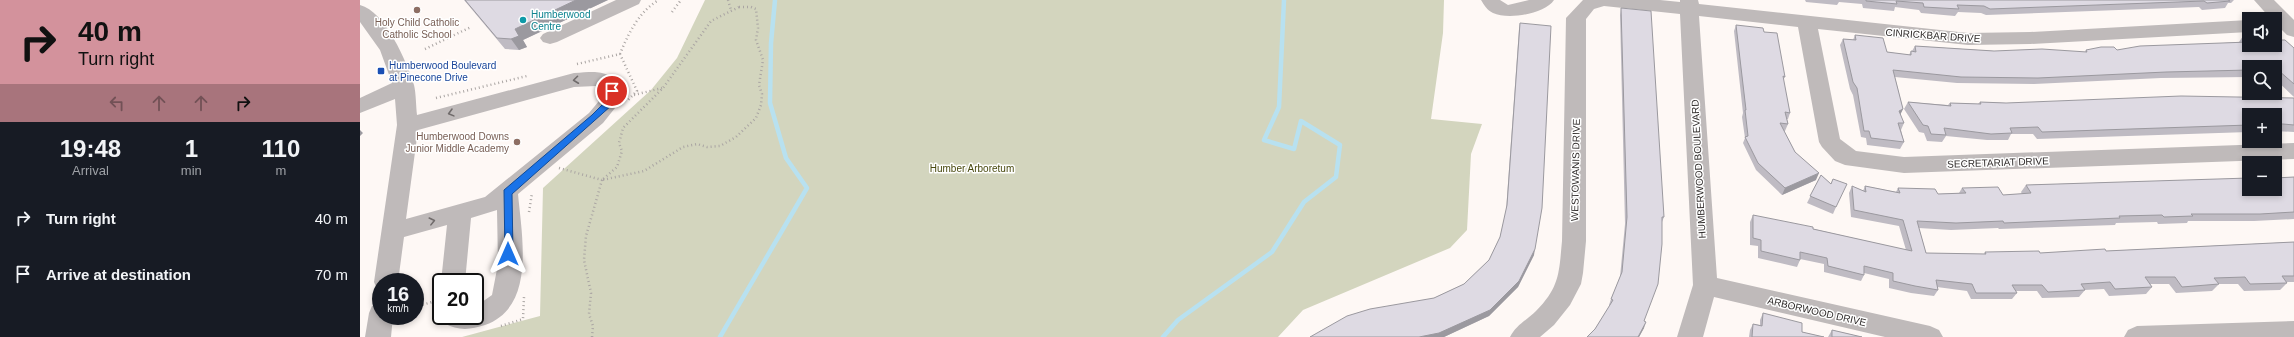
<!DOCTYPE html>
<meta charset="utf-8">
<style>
:root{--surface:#171b24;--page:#242831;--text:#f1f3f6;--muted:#9ea1a6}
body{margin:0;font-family:Arial,sans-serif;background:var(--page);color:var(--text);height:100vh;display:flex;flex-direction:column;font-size:15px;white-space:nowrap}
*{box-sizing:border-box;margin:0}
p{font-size:13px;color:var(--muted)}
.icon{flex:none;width:22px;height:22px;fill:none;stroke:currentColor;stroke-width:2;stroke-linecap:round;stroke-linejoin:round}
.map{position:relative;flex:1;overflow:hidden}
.details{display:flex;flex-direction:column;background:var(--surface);width:360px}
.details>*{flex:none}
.guide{background:#d3929c;color:#111;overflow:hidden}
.buttons{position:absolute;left:1882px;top:12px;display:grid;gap:8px}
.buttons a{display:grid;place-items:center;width:40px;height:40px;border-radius:0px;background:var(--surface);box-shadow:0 2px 6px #0003;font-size:20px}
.speed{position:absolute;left:12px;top:273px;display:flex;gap:8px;font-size:20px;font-weight:700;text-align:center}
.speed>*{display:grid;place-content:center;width:52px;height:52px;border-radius:50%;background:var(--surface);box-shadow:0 2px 6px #0003;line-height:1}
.speed small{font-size:10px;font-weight:400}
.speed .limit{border:2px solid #111;border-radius:6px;background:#fff;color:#111}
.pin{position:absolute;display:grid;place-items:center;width:34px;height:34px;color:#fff;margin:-17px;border:2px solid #fff;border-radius:50%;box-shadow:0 1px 4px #0007}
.me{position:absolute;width:44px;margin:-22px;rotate:0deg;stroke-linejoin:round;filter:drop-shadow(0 0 3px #0008)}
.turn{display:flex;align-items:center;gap:14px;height:84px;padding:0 12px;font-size:18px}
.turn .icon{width:52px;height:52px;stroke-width:2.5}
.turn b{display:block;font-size:28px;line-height:34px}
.lanes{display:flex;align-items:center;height:38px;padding:0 12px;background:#0003;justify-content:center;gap:20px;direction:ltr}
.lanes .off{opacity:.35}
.eta{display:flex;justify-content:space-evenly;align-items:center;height:68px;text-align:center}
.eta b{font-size:24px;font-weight:600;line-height:28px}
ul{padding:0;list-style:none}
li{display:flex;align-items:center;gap:12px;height:56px;padding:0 12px}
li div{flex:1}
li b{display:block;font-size:15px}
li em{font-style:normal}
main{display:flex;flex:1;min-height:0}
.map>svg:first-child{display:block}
.green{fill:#d3d5be}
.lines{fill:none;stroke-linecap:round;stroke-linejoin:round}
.stream{stroke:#b8e1f0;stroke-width:4.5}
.path{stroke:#aaa5a3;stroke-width:2.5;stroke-dasharray:1 3;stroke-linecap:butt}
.minor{fill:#bfbaba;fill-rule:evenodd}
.wall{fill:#bfbbc3}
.shaded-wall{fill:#9b999f}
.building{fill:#dedae3;stroke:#9b999f}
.oneway{stroke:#706b6b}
.route{fill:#1a73e8;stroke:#114b97}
.education-dot{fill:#8d6e63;stroke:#fff;stroke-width:1.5}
.culture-dot{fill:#0f9aa8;stroke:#fff;stroke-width:1.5}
.transit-dot{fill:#1a4fb4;stroke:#fff;stroke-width:1.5}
.labels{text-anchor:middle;stroke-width:3;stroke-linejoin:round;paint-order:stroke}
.culture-label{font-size:10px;fill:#0d838f;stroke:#fff;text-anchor:start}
.education-label{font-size:10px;fill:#785e54;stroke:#fff}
.street-label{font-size:10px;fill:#2f2b2a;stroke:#fff}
.transit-label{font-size:10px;fill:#164399;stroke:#fff;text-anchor:start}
.park-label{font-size:10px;fill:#48490e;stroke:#fff}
</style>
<main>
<section class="details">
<div class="guide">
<div class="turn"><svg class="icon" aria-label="right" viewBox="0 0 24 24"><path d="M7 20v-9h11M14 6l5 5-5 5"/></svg><div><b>40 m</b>Turn right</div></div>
<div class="lanes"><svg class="icon off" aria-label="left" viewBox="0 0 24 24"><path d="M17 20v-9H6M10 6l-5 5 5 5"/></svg><svg class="icon off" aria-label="ahead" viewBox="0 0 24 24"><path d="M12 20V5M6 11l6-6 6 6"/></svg><svg class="icon off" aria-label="ahead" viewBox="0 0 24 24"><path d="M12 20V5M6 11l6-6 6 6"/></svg><svg class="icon" aria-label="right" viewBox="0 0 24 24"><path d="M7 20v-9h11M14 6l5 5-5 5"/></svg></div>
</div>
<div class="eta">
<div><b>19:48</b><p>Arrival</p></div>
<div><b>1</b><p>min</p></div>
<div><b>110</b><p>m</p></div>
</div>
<ul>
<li><svg class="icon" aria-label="right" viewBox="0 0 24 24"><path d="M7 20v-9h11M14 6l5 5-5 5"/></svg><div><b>Turn right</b></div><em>40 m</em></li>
<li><svg class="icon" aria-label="arrive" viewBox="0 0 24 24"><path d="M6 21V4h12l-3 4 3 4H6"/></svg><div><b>Arrive at destination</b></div><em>70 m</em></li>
</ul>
</section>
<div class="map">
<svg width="1934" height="337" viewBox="0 0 1934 337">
<rect width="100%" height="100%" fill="#fef8f5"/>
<!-- green -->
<path class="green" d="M345 0H1084L1083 33 1071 119 1122 124 1111 154 1107 230 1090 248 943 310 918 337H102L180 316 183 188 291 90 317 58Z"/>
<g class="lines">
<!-- stream -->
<path class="stream" d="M360 337 447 188 426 158 410 103 411 43 415 0
M803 337 818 320 912 252 944 202 976 177 980 145 941 121 934 149 904 140 919 107 924 0"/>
<!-- path -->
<path class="path" d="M368 0 371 10
M379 7H391L396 9 398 28 396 40 403 60 399 85 402 94 401 105 396 118 376 137 360 146 347 147 337 144 323 147 284 171 242 180 257 167 262 151 259 143 263 128 303 88 351 21Z
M312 12 321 0
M65 49 111 27
M260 54C268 34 280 10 299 0
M217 64 260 54 277 91 267 101
M274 95 302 88
M76 98 167 76
M199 168 242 180
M169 212 172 193
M55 307 72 302 81 306
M141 326 163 319 164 297
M232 337 233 326 229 314 231 293 224 260 226 236 242 180"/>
<!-- minor -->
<path class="minor" d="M256 0H281L279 4 197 42 190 44 183 42 180 38 183 34Z
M1121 0H1140L1148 5 1169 0H1194C1185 14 1148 20 1133 13 1127 10 1124 5 1121 0Z
M1300 0 1320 2V0H1338L1339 4 1608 33 1670 32 1889 20V32L1670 44 1608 45 1458 29 1480 139 1496 151 1544 157 1934 143V159L1544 173 1485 165 1475 161 1462 147 1459 142 1438 27 1339 16 1357 278 1570 326 1579 330 1583 337H1525L1354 297 1343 337H1317L1333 285 1320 14 1244 6 1234 9 1226 19V241L1223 273 1221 284 1210 305 1194 325 1180 337H1150C1156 325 1167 320 1176 311 1200 287 1199 272 1202 241L1206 18 1223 0Z
M1894 0H1914L1934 20V37L1927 35 1915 23V19H1911Z
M0 5C25 11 47 62 54 85 56 93 56 106 57 115L214 73C238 72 248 68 262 91L259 103 243 123 158 194C162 237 176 307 125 325 110 330 98 331 84 323L81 316H115V307L132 295 138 264 137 210 111 218 105 282H81L87 225 44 237 38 282H21V290L17 289 14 282 37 125 35 99 0 113V98L32 83 20 50 0 22ZM236 86 242 91 239 101 229 113 125 197 46 219 58 130 214 87Z
M21 303V316H33L31 337H5L9 313 12 306Z
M1934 321V337H1764L1768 330 1777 326Z"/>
</g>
<!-- wall -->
<path class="wall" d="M104 0H248L163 40 167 47 159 50 145 49Z
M1445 0H1874L1871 3H1868L1865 8 1842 10 1839 7 1626 15 1621 13 1598 12 1595 16 1561 13 1559 10 1535 7 1534 11 1503 8 1502 4 1479 2 1477 5 1446 2Z
M1261 8 1304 217 1302 222 1284 321V328L1279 337H1227L1235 329 1250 305H1249L1251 299 1260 277 1265 224 1260 15Z
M1160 23 1174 255 1158 287 1129 316 1084 337H950L1074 298 1104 284 1129 260 1140 237 1146 211 1159 29Z
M1376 25 1404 32 1425 77 1423 80 1430 113 1428 119H1427L1428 124 1425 131H1424L1435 152 1456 180 1422 195 1396 170 1383 143 1385 138 1382 117 1383 113 1374 31Z
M1495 35 1527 52 1549 55 1551 51H1552L1555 46 1634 51 1725 52 1726 50H1757L1879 42 1883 36 1916 40 1934 48V97L1915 79V67H1889V77L1801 78 1674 84 1597 83 1535 77 1543 109 1540 115 1544 123 1541 130 1544 142 1540 149 1507 145 1506 138 1501 137 1493 95 1490 89 1480 45 1483 39 1493 40Z
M1934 98V132L1915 131V115H1889V132L1677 139 1673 134H1651L1648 140H1627L1586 136 1582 142 1567 141 1564 133 1559 132 1544 109 1548 102 1588 105 1590 103 1618 104 1620 102 1646 103Z
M1461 175 1471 184 1473 179 1476 207 1473 214 1447 203Z
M1934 177V219L1894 221H1828L1827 223 1798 224 1797 222 1756 223 1755 225 1639 229 1638 228 1591 230 1559 228 1566 253 1624 254 1625 252 1680 253 1746 251 1934 242V282H1927V283L1920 290 1884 291 1878 284H1859L1852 291 1816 293 1809 284H1790L1792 287 1786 294 1749 296 1744 289 1724 290H1725L1719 297 1682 298 1677 291H1656L1657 293 1652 299H1611L1607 291 1577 287 1578 290 1574 296 1551 293 1529 288V279L1504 273V275L1501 281 1464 272V264L1440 259V260L1437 267 1398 258V246L1390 245V222L1393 215 1546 250 1539 226 1491 217 1489 193 1492 186 1503 191 1505 186 1536 192 1538 188 1578 194 1599 193 1602 188 1643 195 1662 194 1661 192 1666 185Z
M1403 313 1442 332 1464 337H1389L1390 330 1393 324 1400 325V320Z
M1472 330 1502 337H1468Z"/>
<!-- shaded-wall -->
<path class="shaded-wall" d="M216 0H248L163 40 167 47 159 50 151 39 155 29Z
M1543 109 1540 115 1539 111Z
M0 130 3 133 0 136Z
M1459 173 1456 180 1422 195 1425 188Z
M1175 249 1174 255 1158 287 1129 316 1084 337H1059Z
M1286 322 1284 328 1279 337H1278Z"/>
<!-- building -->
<path class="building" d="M105 0H216L155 29 159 36 151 39 137 38Z
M1506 0H1868L1870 1 1847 3 1844 1 1630 9 1624 6 1597 5 1599 9 1564 7 1563 3 1536 1 1537 4 1506 1Z
M1261 8 1291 11 1304 217H1302V244L1298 284 1284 321 1286 322 1278 337H1227L1235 329 1253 300 1251 299 1262 272 1267 217Z
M1160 23 1191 26 1182 208 1175 249 1159 281 1130 310 1079 333 1059 337H950L987 316 1010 309 1074 298 1104 284 1129 260 1140 237 1147 205Z
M1376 25 1403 28 1404 32 1417 33 1425 77 1423 76 1430 113 1425 112 1428 124 1420 123 1435 152 1459 173 1425 188 1398 163 1385 137 1388 136 1385 110H1386Z
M1495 35 1523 38 1527 52 1551 55V51L1556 52 1555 46 1634 51 1682 49 1727 52 1726 50 1741 47H1754L1757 50 1780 46 1889 42 1883 36H1889V45H1915V39L1916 40H1925L1934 48V84L1918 70H1915V67H1889V70L1806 72 1678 78 1601 77 1533 70 1543 109 1539 111 1544 123H1538L1544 142 1511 138 1509 131H1504L1497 88 1493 82 1483 39 1496 40Z
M1821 96 1934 98V125L1923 124H1915V115H1889V125L1682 132 1678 127 1650 128 1652 133 1631 134 1584 128 1586 135 1571 134 1568 126 1563 125 1548 102 1591 106 1590 103 1621 104 1620 102 1646 103Z
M1461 175 1471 184 1473 179 1487 184 1476 207 1450 196Z
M1934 177V212L1900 214H1831L1833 216 1804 217 1802 215 1759 216 1760 218 1644 223 1643 221 1596 223 1557 221 1566 253 1626 254 1625 252 1679 251 1680 253 1745 249 1746 251 1934 242V276H1922L1927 283 1890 284 1885 277 1854 278 1859 284 1822 287 1815 277H1785L1792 287 1755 289 1750 282 1721 284 1725 290 1688 292 1682 285H1652L1657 293H1616L1612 284 1576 280 1578 290 1555 286 1533 281V273L1504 266V275L1468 266 1467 258 1440 252V260L1401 251V240L1393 238V215L1453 227V229L1552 251 1543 220 1494 210 1492 186 1506 192 1505 186 1540 193 1538 188 1575 189 1578 194 1606 193 1602 188 1638 187 1643 195 1671 193 1666 185 1889 178V189H1915V178Z
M1403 313 1442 323V332L1464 337H1392L1393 324 1402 326Z
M1472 330 1502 337H1472Z"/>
<!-- one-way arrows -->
<defs><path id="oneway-chevron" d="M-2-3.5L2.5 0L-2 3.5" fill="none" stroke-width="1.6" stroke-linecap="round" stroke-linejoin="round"/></defs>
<g class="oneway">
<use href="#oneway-chevron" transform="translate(216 80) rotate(173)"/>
<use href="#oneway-chevron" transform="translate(91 113) rotate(165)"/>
<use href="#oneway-chevron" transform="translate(72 221) rotate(-14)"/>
</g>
<!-- route -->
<path class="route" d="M252 88 256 91 252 105 152 194 153 254 152 256H145L144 190 232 115 245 102 247 91Z"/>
<!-- markers -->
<g class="education-dot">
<circle cx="57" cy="10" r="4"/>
<circle cx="157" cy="142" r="4"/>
</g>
<circle class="culture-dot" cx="163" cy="20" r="4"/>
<rect class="transit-dot" x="17" y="67" width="8" height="8" rx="2"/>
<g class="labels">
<!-- culture labels -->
<g class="culture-label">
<text x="171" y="18">Humberwood<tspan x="171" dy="12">Centre</tspan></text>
</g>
<!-- education labels -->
<g class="education-label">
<text x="57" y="26">Holy Child Catholic<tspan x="57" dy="12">Catholic School</tspan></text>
<text x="149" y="140" text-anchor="end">Humberwood Downs<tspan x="149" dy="12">Junior Middle Academy</tspan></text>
</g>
<!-- street labels -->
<g class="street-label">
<text transform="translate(1573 35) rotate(4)" y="4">CINRICKBAR DRIVE</text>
<text transform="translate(1638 162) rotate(-2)" y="4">SECRETARIAT DRIVE</text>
<text transform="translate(1338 169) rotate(-93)" y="4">HUMBERWOOD BOULEVARD</text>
<text transform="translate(1215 170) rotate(-89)" y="4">WESTOWANIS DRIVE</text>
<text transform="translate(1457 311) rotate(13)" y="4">ARBORWOOD DRIVE</text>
</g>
<!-- transit labels -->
<g class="transit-label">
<text x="29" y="69">Humberwood Boulevard<tspan x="29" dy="12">at Pinecone Drive</tspan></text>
</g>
<!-- park labels -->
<g class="park-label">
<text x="612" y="172">Humber Arboretum</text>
</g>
</g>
</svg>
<div class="buttons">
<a><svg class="icon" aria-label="sound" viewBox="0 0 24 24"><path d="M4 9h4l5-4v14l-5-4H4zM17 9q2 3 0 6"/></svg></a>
<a><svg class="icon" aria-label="search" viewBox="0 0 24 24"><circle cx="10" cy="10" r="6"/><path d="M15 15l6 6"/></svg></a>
<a>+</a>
<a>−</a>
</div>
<div class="speed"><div>16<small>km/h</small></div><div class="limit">20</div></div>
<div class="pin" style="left:252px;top:91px;background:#d93025"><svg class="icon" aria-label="arrive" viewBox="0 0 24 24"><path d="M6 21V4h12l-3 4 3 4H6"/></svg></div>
<svg class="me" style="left:148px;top:254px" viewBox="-20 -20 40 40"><path d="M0-17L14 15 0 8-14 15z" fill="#1a73e8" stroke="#fff" stroke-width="4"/></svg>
</div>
</main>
